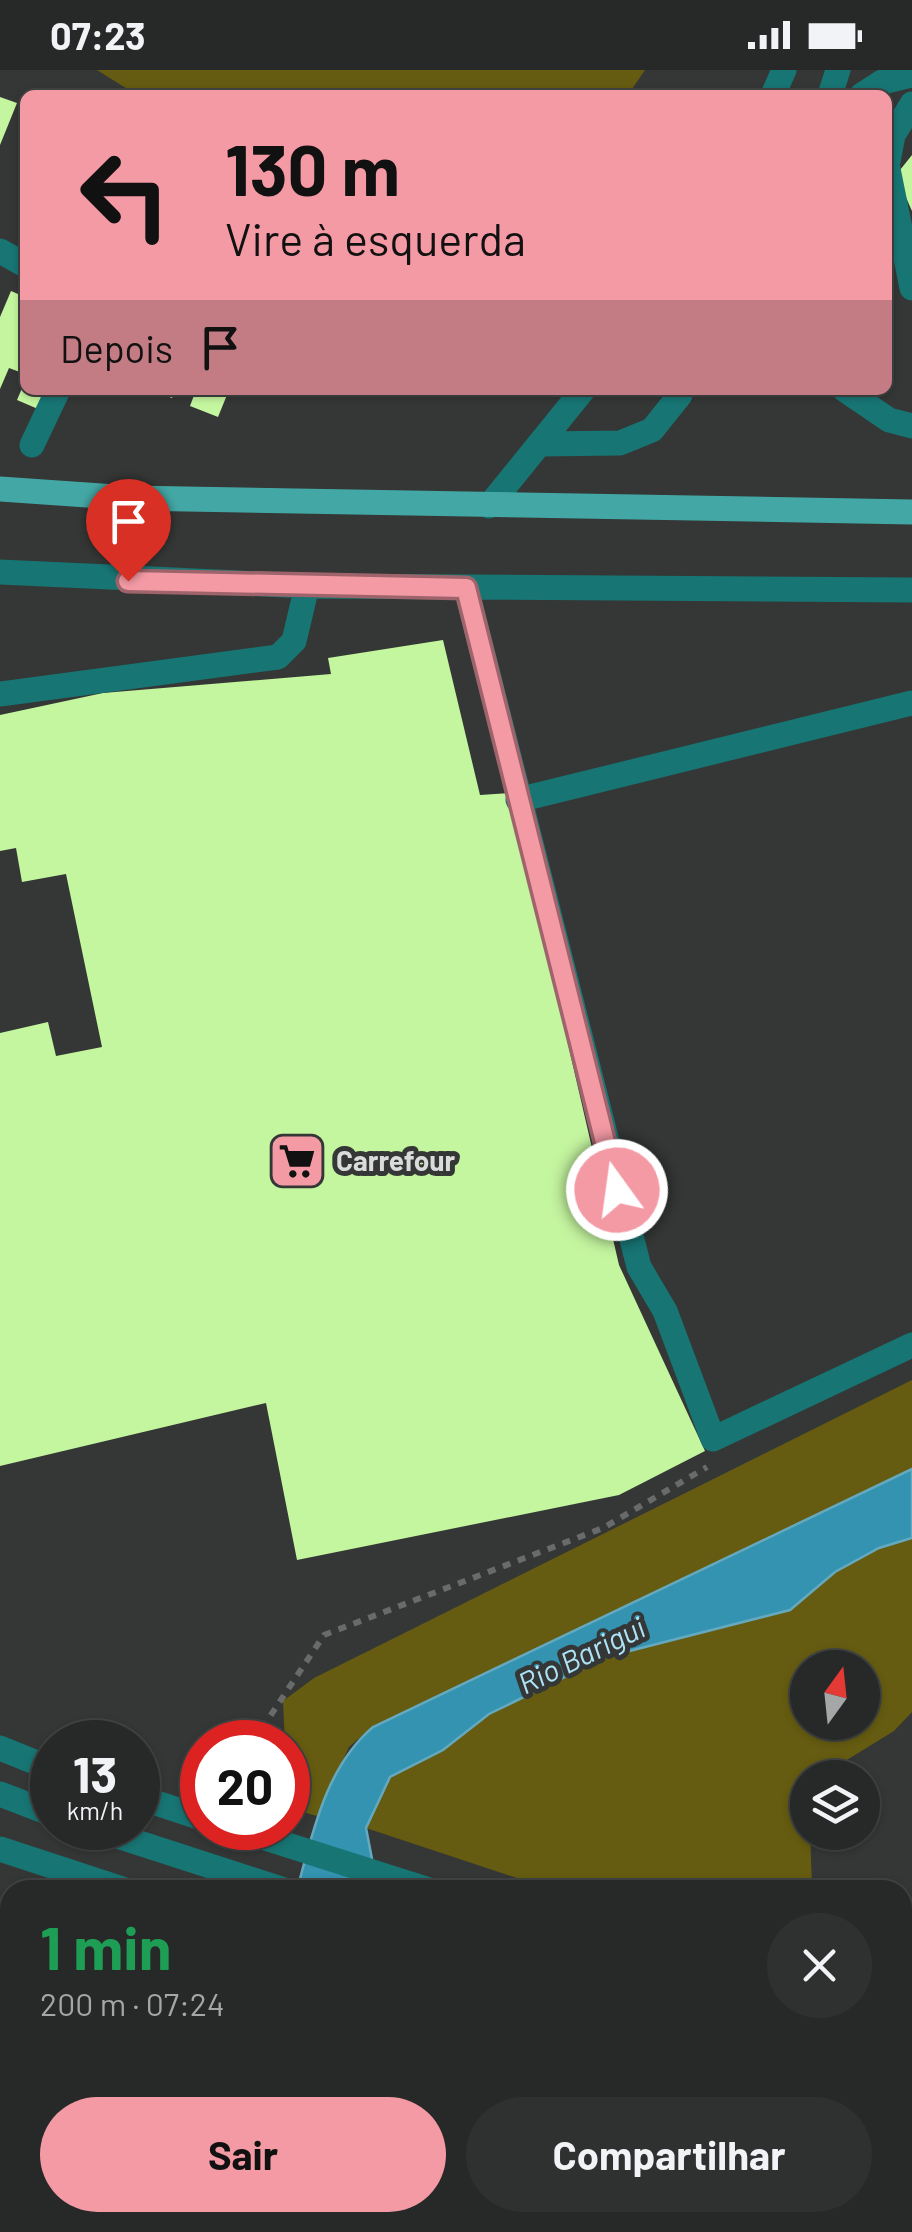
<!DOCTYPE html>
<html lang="pt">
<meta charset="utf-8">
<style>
:root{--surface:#272928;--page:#2f3130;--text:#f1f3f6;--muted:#a4a6a8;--line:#434545;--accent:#f49aa5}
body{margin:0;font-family:Barlow,sans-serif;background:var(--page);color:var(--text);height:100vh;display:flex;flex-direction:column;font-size:38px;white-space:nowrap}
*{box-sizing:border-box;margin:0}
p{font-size:32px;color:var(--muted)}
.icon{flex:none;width:55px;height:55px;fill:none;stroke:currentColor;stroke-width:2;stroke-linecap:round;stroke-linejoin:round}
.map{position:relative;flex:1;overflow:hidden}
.details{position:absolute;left:0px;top:1810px;width:912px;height:352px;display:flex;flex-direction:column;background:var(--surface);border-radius:30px 30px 0 0;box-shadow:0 2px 8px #0004,0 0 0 2px var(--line)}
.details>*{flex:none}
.hud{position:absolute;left:20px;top:20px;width:872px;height:305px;border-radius:15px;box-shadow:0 2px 8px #0004,0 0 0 2px var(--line);background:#f49aa5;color:#111;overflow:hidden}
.needle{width:65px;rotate:15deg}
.fabs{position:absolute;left:790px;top:1580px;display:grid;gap:20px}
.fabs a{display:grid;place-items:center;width:90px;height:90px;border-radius:50%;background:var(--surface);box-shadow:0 2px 8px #0004,0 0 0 2px var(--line);font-size:50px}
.speed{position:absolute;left:30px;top:1650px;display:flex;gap:20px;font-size:50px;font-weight:700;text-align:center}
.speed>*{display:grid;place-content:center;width:130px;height:130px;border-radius:50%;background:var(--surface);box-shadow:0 2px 8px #0004,0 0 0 2px var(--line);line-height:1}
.speed small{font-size:25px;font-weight:400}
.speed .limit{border:15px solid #d22;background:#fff;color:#111}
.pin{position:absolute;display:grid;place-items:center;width:85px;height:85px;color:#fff;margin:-102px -42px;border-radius:50% 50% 50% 0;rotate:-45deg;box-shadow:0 0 10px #0007}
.pin .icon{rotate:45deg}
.me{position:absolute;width:110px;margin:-55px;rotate:346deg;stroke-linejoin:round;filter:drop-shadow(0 0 8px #0008)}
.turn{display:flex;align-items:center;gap:35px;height:210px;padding:0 40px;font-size:45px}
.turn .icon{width:130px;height:130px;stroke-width:2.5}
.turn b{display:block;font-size:70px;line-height:85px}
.then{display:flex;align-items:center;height:95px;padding:0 40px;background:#0003;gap:20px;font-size:38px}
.round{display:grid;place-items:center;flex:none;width:105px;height:105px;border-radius:52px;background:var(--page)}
.headline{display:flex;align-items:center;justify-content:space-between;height:170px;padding:0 40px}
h1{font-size:60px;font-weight:700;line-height:75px;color:#1e9e55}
.action{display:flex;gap:20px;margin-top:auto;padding:20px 40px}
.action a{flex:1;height:115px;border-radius:60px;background:var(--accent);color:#111;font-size:40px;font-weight:700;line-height:115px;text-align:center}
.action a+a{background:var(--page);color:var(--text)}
.status{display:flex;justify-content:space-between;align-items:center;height:70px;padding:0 50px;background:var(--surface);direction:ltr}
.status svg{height:28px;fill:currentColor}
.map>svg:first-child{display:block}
.green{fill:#655c11;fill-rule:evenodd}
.water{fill:#3393b1;stroke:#65a9be;stroke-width:2.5}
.building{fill:#c4f59f}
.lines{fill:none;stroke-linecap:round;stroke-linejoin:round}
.path{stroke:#696b6a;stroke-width:6;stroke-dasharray:8 8;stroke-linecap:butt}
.minor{stroke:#177573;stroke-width:25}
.major{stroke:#43a8a5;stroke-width:25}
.route-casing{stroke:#9f646b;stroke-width:25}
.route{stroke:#f49aa5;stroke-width:18}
.labels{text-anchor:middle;stroke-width:10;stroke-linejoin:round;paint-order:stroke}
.poi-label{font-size:28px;font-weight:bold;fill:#dadcdb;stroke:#343735;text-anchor:start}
.water-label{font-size:30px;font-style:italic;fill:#aee3f7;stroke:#343735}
</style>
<div class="status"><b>07:23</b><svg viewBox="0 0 49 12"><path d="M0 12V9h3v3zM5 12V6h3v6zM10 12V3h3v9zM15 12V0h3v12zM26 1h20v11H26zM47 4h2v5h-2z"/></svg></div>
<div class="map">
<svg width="912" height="2162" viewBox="0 0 912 2162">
<rect width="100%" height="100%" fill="#343735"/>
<!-- green -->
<path class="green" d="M97 0H645L628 25H137Z
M912 1310V1399L373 1656 349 1677 317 1746 288 1738 283 1631 314 1608Z
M912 1468V1642L894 1661 819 1707 808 1708 812 1815 803 1820H553L366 1758 390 1707 443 1680 489 1644 606 1587 790 1540 835 1502 879 1478ZM808 1598H862V1652H808Z"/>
<!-- water -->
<path class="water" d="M912 1399V1468L879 1478 835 1502 790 1540 606 1587 489 1644 443 1680 390 1707 366 1758 378 1820H297C313 1761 326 1697 373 1657Z
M304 2153H365L367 2162H305Z"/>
<!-- building -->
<path class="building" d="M0 27 17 33 0 75Z
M912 85V141L896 105Z
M11 221 25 227V304L9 298 0 319V247Z
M25 311V320H54L45 342 17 330Z
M152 320H175L172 328Z
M196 320H229L218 347 190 336Z
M443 570 480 725 510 723 619 1195 705 1381 619 1425 297 1490 266 1333 0 1396V963L48 952 56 986 102 977 66 804 22 812 16 778 0 781V645L103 623 331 604 328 588Z"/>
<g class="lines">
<!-- path -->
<path class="path" d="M253 1672 324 1565 603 1458 707 1397"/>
<!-- minor -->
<path class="minor" d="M773 25 784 0
M830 25 838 0
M862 25 882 12 912 5
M888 92 893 65 912 34
M888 99 912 218
M0 181 25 195
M845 320 889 350 912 356
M541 374 620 373 652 360 680 325
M32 375 58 320
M489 436 583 320
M0 502 307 516 912 520
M466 518 639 1197 665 1241 713 1369 912 1275
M0 624 278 587 294 571 307 516
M518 730 912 633
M0 1678 52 1699
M0 1724 52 1744
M138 1727 202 1748
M93 1758 284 1820
M234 1758 429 1820
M0 1779 125 1820
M902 1962 912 1963
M902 2003 912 2004
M902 2079 907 2052
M0 2132 10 2140
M27 2152 39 2162
M890 2162 891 2152"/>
<!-- major -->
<path class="major" d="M0 419 130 428 912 442"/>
</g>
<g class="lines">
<!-- route casing -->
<g class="route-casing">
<path id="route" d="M128 511 466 518 617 1120"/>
</g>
<!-- route -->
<use href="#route" class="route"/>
</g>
<!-- icons -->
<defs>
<g id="supermarket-square" transform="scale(2.875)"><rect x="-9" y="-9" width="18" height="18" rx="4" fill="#f49aa5" stroke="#343735"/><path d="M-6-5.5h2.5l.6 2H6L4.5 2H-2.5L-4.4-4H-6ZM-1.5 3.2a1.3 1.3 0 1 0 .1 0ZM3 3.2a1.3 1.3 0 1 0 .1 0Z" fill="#111"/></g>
</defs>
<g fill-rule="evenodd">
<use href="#supermarket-square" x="297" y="1091"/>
</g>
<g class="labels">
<!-- poi labels -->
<g class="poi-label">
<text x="336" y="1101">Carrefour</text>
</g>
<!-- water labels -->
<g class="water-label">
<text transform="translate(582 1586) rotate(-26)" y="10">Rio Barigui</text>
</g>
</g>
</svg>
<div class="fabs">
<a><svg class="needle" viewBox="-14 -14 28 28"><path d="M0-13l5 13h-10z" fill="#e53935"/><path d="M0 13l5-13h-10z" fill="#a4a6a8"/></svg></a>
<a><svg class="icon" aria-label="layers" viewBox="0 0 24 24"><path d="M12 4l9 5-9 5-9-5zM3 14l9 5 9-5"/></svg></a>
</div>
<div class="speed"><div>13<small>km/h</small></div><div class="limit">20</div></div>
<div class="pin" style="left:128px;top:511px;background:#d93025"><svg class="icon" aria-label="arrive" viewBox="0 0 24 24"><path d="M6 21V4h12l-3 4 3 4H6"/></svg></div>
<svg class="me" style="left:617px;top:1120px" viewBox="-20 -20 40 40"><circle r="17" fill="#f49aa5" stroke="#fff" stroke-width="3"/><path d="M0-11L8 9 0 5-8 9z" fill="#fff"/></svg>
<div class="hud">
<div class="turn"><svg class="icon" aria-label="left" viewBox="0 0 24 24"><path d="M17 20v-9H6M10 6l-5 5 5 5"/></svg><div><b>130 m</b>Vire à esquerda</div></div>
<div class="then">Depois<svg class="icon" aria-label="arrive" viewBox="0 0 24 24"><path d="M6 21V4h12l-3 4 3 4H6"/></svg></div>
</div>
<section class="details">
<div class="headline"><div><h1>1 min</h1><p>200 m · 07:24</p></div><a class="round"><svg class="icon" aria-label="close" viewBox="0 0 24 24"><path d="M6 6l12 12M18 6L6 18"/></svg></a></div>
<div class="action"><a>Sair</a><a>Compartilhar</a></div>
</section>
</div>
